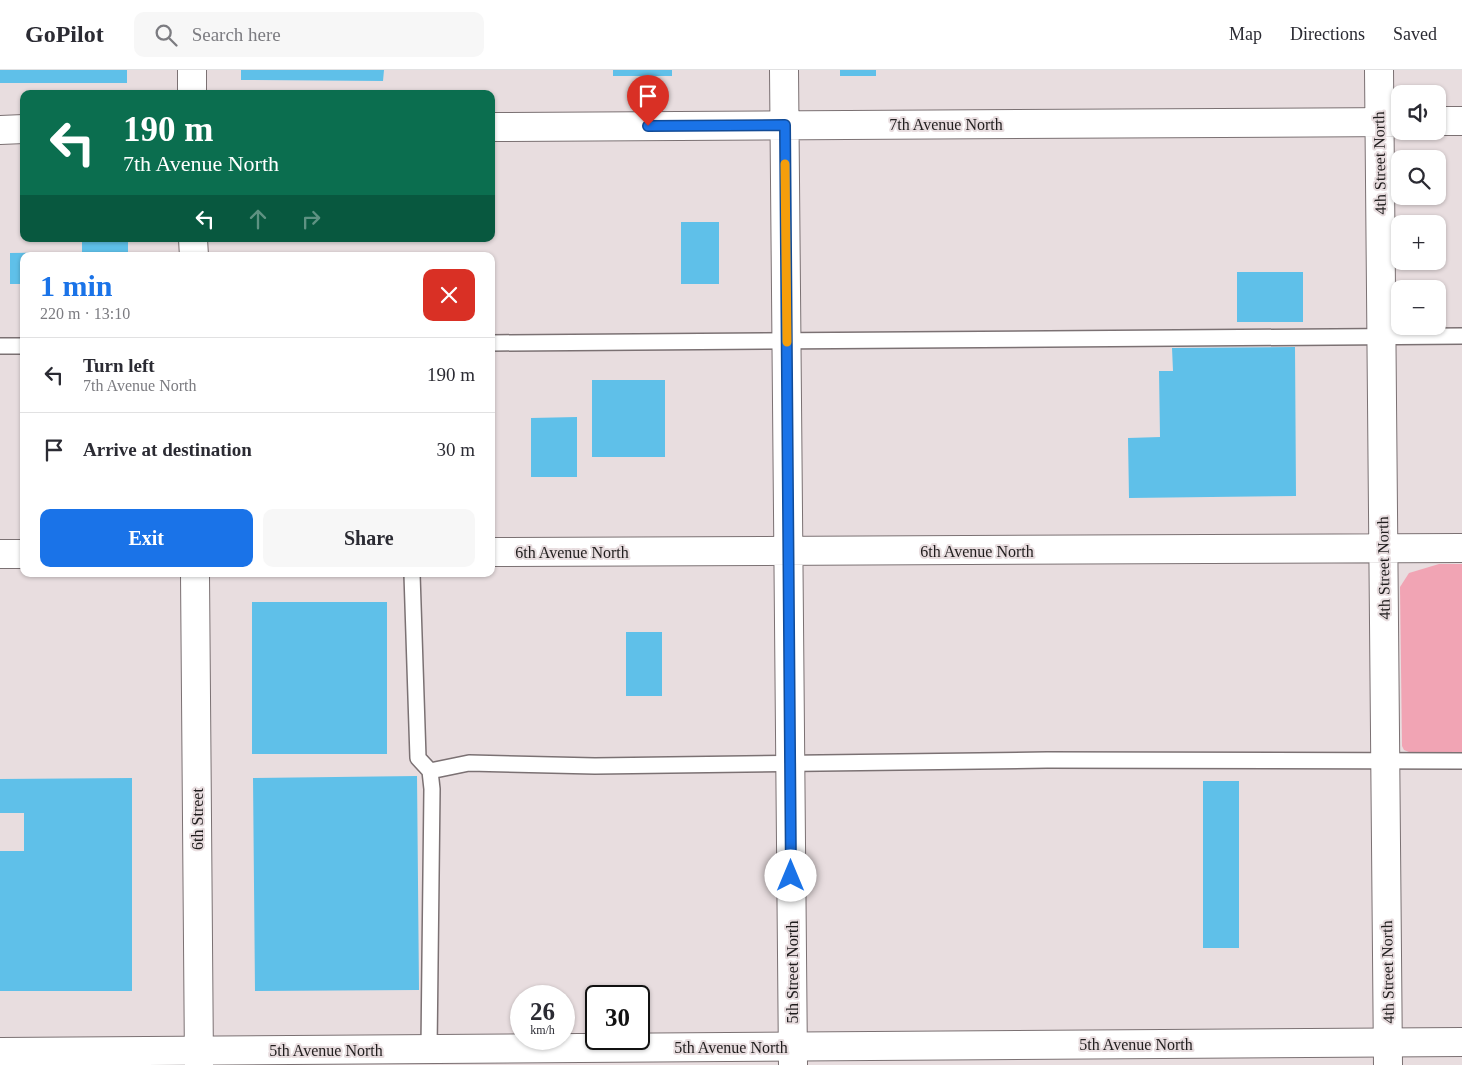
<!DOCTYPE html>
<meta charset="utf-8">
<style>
:root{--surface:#fff;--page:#f7f7f7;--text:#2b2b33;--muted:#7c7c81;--line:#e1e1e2;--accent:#1a73e8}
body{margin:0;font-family:"Times New Roman",serif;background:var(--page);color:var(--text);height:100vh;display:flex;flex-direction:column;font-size:19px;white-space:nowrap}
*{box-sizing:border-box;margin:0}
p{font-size:16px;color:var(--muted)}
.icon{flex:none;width:28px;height:28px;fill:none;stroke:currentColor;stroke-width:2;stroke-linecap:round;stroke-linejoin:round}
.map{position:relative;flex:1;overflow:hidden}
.panel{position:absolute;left:20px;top:182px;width:475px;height:325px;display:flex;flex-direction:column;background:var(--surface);border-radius:10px;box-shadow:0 1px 4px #0004}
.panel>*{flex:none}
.hud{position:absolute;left:20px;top:20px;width:475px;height:152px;border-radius:10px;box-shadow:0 1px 4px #0004;background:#0b6e4f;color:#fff;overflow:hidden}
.tools{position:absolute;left:1391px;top:15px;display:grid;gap:10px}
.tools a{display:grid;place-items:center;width:55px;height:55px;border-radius:10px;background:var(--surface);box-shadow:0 1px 4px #0004;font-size:25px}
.speed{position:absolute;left:510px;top:915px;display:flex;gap:10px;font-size:25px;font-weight:700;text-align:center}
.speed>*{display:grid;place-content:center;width:65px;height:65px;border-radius:50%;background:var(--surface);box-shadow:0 1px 4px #0004;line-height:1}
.speed small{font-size:12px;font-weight:400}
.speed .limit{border:2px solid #111;border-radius:8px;background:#fff;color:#111}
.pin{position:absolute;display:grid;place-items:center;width:42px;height:42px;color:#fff;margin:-51px -21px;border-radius:50% 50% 50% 0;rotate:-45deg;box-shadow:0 0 5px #0007}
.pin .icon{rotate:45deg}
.me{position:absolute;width:55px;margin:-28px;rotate:0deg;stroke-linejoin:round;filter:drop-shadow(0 0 4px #0008)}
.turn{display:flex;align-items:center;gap:18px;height:105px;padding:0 20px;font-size:22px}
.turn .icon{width:65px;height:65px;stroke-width:2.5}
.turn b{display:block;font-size:35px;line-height:42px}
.lanes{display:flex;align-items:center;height:48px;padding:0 20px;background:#0003;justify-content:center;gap:25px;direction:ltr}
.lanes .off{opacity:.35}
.round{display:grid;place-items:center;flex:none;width:52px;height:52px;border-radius:10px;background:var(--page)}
.headline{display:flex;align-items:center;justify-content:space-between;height:85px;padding:0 20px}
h1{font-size:30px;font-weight:700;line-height:38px;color:var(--accent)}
.action{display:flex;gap:10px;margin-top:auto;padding:10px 20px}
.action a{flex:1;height:58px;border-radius:10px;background:var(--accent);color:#fff;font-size:20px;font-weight:700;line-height:58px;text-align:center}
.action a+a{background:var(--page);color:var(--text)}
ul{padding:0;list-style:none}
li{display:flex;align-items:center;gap:15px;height:75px;padding:0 20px;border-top:1px solid var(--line)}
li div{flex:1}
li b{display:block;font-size:19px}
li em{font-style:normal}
header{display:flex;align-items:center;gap:30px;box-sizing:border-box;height:70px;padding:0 25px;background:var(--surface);border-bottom:1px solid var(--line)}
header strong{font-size:24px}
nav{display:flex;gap:28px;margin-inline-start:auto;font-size:18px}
.search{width:350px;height:45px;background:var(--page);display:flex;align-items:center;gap:12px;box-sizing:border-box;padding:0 18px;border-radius:10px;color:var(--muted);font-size:19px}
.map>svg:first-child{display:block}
.green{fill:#f1a4b4}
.building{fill:#5fc0e9}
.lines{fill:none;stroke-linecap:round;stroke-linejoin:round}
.service-casing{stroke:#7b7173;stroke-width:18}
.minor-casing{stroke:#7b7173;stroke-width:30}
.tertiary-casing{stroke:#7b7173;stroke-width:30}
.primary-casing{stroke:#7b7173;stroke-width:30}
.service{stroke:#fff;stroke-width:15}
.minor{stroke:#fff;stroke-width:28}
.tertiary{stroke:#fff;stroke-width:28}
.primary{stroke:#fff;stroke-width:28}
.route-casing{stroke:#114b97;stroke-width:12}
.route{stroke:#1a73e8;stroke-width:9}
.slow{stroke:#f59e0b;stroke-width:9}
.labels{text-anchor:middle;stroke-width:4;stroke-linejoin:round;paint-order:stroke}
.street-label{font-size:16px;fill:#201d1d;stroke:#e8dddf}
</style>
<header>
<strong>GoPilot</strong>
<div class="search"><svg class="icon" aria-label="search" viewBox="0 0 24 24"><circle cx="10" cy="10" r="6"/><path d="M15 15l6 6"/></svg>Search here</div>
<nav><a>Map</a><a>Directions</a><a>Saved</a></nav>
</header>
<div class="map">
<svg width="1462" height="995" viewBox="0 0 1462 995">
<rect width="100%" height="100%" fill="#e8dddf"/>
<!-- green -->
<path class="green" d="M1439 494H1462V683L1409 682 1404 680 1402 676 1400 517 1409 503Z"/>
<!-- building -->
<path class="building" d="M0 0H127V13H0Z
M241 0H384L383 11 241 10Z
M613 0H672V6H613Z
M840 0H876V6H840Z
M681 152H719V214H681Z
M82 170H128V186H24V214H10V183L82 182Z
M1237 202H1303V252H1237Z
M1295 277 1296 426 1129 428 1128 368 1160 367 1159 301H1173L1172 278Z
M592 310H665V387H592Z
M577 347V407H531V348Z
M252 532H387V684H252Z
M626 562H662V626H626Z
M417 706 419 920 255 921 253 708Z
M132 708V921H0V781H24V743H0V709Z
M1203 711H1239V878H1203Z"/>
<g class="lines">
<!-- service casing -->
<g class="service-casing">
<path id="service" d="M491 273 1462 266
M0 276H24
M412 504 418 688 430 701 432 719 429 979
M430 701 469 693 595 696 1047 690 1462 691"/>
</g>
<!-- minor casing -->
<g class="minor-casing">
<path id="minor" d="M784 0 793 995
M1379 0 1388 995
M1438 51H1462
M491 57 1400 52
M0 60 24 59
M491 482 1462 478
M0 484H24"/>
</g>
<!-- tertiary casing -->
<g class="tertiary-casing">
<path id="tertiary" d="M0 982 1462 972"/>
</g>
<!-- primary casing -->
<g class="primary-casing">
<path id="primary" d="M192 0V24
M193 169 194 186
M195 504 199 995"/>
</g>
<!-- service -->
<use href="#service" class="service"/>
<!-- minor -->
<use href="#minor" class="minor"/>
<!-- tertiary -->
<use href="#tertiary" class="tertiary"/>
<!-- primary -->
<use href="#primary" class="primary"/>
</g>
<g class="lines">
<!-- route casing -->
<g class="route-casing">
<path id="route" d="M648 56 785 55 791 806"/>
</g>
<!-- route -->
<use href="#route" class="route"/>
<!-- slow -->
<path class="slow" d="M785 94 787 272"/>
</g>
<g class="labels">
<!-- street labels -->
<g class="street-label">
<text x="946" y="60">7th Avenue North</text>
<text transform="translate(1379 93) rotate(-91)" y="6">4th Street North</text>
<text x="977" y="487">6th Avenue North</text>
<text x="572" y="488">6th Avenue North</text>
<text transform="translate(1383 498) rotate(-91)" y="6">4th Street North</text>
<text transform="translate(197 749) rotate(-90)" y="6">6th Street</text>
<text transform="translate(792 902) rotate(-90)" y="6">5th Street North</text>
<text transform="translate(1387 902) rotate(-91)" y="6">4th Street North</text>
<text x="1136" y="980">5th Avenue North</text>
<text x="731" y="983">5th Avenue North</text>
<text x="326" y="986">5th Avenue North</text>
</g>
</g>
</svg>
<div class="tools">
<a><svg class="icon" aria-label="sound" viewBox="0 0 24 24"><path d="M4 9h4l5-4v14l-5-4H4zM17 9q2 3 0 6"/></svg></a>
<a><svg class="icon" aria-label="search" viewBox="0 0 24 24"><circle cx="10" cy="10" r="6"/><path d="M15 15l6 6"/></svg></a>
<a>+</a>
<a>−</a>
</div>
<div class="speed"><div>26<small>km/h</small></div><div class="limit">30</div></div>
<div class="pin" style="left:648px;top:56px;background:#d93025"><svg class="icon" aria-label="arrive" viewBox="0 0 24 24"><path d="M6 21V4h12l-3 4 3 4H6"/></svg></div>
<svg class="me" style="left:791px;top:806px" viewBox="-20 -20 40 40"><circle r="19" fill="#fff"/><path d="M0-13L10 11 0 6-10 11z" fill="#1a73e8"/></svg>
<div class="hud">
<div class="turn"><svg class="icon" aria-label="left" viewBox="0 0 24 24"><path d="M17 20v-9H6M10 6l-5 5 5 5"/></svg><div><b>190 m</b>7th Avenue North</div></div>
<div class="lanes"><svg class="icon" aria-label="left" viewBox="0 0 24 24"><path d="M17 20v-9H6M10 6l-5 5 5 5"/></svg><svg class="icon off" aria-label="ahead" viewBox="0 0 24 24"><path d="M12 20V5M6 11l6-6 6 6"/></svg><svg class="icon off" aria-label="right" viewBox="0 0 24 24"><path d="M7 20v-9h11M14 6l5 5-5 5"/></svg></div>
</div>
<section class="panel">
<div class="headline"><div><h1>1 min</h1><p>220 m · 13:10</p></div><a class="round" style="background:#d93025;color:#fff"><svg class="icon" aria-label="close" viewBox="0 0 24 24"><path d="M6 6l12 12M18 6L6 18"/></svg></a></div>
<ul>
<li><svg class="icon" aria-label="left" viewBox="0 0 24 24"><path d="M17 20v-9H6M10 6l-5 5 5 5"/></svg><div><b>Turn left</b><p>7th Avenue North</p></div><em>190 m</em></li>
<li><svg class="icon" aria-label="arrive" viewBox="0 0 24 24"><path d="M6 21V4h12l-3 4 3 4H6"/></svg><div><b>Arrive at destination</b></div><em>30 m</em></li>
</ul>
<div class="action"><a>Exit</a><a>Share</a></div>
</section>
</div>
